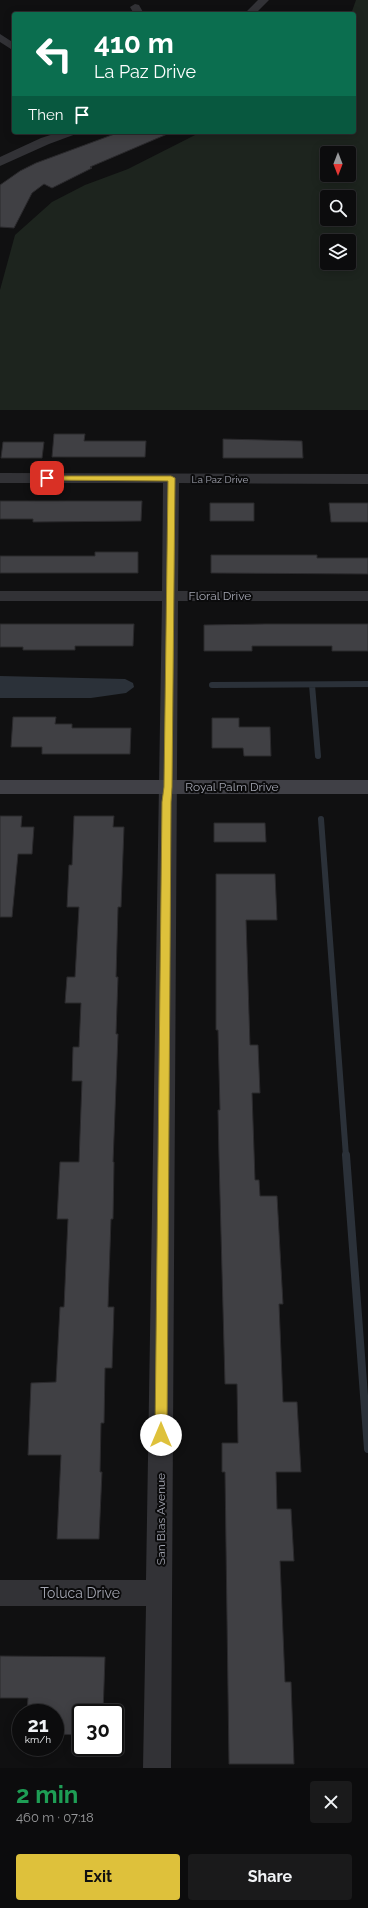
<!DOCTYPE html>
<meta charset="utf-8">
<style>
:root{--surface:#0c0c0d;--page:#1a1a1b;--text:#f1f3f6;--muted:#9a9b9d;--line:#2c2c2e;--accent:#dec13b}
body{margin:0;font-family:Raleway,sans-serif;background:var(--page);color:var(--text);height:100vh;display:flex;flex-direction:column;font-size:15px;white-space:nowrap}
*{box-sizing:border-box;margin:0}
p{font-size:13px;color:var(--muted)}
.icon{flex:none;width:22px;height:22px;fill:none;stroke:currentColor;stroke-width:2;stroke-linecap:round;stroke-linejoin:round}
.map{position:relative;height:1768px;overflow:hidden}
.drawer{display:flex;flex-direction:column;background:var(--surface);flex:1}
.drawer>*{flex:none}
.top-card{position:absolute;left:12px;top:12px;width:344px;height:122px;border-radius:4px;box-shadow:0 2px 10px #0003,0 0 0 1px var(--line);background:#0b6e4f;color:#fff;overflow:hidden}
.needle{width:26px;rotate:180deg}
.controls{position:absolute;left:320px;top:146px;display:grid;gap:8px}
.controls a{display:grid;place-items:center;width:36px;height:36px;border-radius:4px;background:var(--surface);box-shadow:0 2px 10px #0003,0 0 0 1px var(--line);font-size:20px}
.speed{position:absolute;left:12px;top:1704px;display:flex;gap:8px;font-size:20px;font-weight:700;text-align:center}
.speed>*{display:grid;place-content:center;width:52px;height:52px;border-radius:50%;background:var(--surface);box-shadow:0 2px 10px #0003,0 0 0 1px var(--line);line-height:1}
.speed small{font-size:10px;font-weight:400}
.speed .limit{border:2px solid #111;border-radius:6px;background:#fff;color:#111}
.pin{position:absolute;display:grid;place-items:center;width:34px;height:34px;color:#fff;margin:-17px;border-radius:8px;box-shadow:0 2px 6px #0006}
.me{position:absolute;width:44px;margin:-22px;rotate:0deg;stroke-linejoin:round;filter:drop-shadow(0 0 3px #0008)}
.turn{display:flex;align-items:center;gap:14px;height:84px;padding:0 16px;font-size:18px}
.turn .icon{width:52px;height:52px;stroke-width:2.5}
.turn b{display:block;font-size:28px;line-height:34px}
.then{display:flex;align-items:center;height:38px;padding:0 16px;background:#0003;gap:8px;font-size:15px}
.round{display:grid;place-items:center;flex:none;width:42px;height:42px;border-radius:4px;background:var(--page)}
.head{display:flex;align-items:center;justify-content:space-between;height:68px;padding:0 16px}
h1{font-size:24px;font-weight:700;line-height:30px;color:#1e9e55}
.primary-button{display:flex;gap:8px;margin-top:auto;padding:8px 16px}
.primary-button a{flex:1;height:46px;border-radius:4px;background:var(--accent);color:#111;font-size:16px;font-weight:700;line-height:46px;text-align:center}
.primary-button a+a{background:var(--page);color:var(--text)}
.map>svg:first-child{display:block}
.green{fill:#1d241e;fill-rule:evenodd}
.water{fill:#2b3139}
.lines{fill:none;stroke-linecap:round;stroke-linejoin:round}
.stream-far1{stroke:#2b3139;stroke-width:6}
.stream{stroke:#2b3139;stroke-width:8}
.building{fill:#404044;stroke:#2b2a2d}
.street{fill:#323236;fill-rule:evenodd}
.secondary{fill:#404046;fill-rule:evenodd}
.route{fill:#dec13b;stroke:#907d26}
.labels{text-anchor:middle;stroke-width:4;stroke-linejoin:round;paint-order:stroke}
.far-street-label{font-size:10px;fill:#a3a5b1;stroke:#0b0b0c}
.street-label{font-size:12px;fill:#a3a5b1;stroke:#0b0b0c}
.near-street-label{font-size:14px;fill:#a3a5b1;stroke:#0b0b0c}
</style>
<div class="map">
<svg width="368" height="1768" viewBox="0 0 368 1768">
<rect width="100%" height="100%" fill="#101011"/>
<!-- green -->
<path class="green" d="M356 0H368V410H0V290L15 235 52 202 85 185 128 169 201 132H354V14H351ZM327 153H349V175H327ZM327 197H349V219H327ZM327 241H349V263H327Z"/>
<!-- water -->
<path class="water" d="M0 676 125 679 133 683 134 687 126 693 91 698H0Z"/>
<g class="lines">
<!-- stream-far1 -->
<path class="stream-far1" d="M212 685 368 684
M312 685 318 756
M321 819 346 1156"/>
<!-- stream -->
<path class="stream" d="M346 1155 368 1449"/>
</g>
<!-- building -->
<path class="building" d="M120 132H172L90 167 92 168 52 188 44 184 32 193 14 228 0 227V185L20 171 36 163Z
M54 434H85L84 441H146L145 457H52Z
M223 439 302 441 303 458H223Z
M3 442H44L42 458H1Z
M0 501H142L141 521 33 522V519H0Z
M210 503H254V521H210Z
M329 503H368V522H331Z
M95 552H138V573H0V556H95Z
M211 555H317V558H368V574L211 573Z
M0 624H134L133 646H75V650H23V647H0Z
M265 624H368V651H332V646H252V651H204V625Z
M13 717H56L55 724H72V728H131L130 754H42V747H11Z
M212 718H239V727H270L271 756H244L243 748H212Z
M0 816H22L21 827H34L32 854H18L12 917H0Z
M74 816H114L113 827H124L121 907H118L116 977H118L116 1034H118L113 1162H114L113 1219H111L108 1307H114L112 1368H105L104 1423H101L100 1472H102L99 1539H57L61 1455H28L31 1383 56 1382 60 1307H64L68 1219H57L60 1162H79L82 1081H72L73 1047H79L81 1003H65L67 977H75L79 907H67L69 865H72Z
M214 823H265L266 842H214Z
M216 874H275L277 920H246L250 1045H258L260 1093H252L255 1180H259L260 1196H277L283 1304H279L283 1402H297L301 1472H276L277 1509H291L294 1561H280L285 1682H291L294 1764H229L225 1472H222V1443H238L237 1384H225L219 1158 218 1110H220L218 1030H216Z
M0 1656 105 1657 103 1713H81V1735L55 1734V1713H27L28 1698H0Z"/>
<g class="lines">
<!-- street -->
<path class="street" d="M258 0H269L255 14H244Z
M135 4 139 5 144 14H134L130 7Z
M0 34 14 43V51L0 42Z
M60 132H78L76 134 49 144 0 166V157L41 138Z
M0 473 368 474V484L179 483 178 591H368V601H178L171 1768H143L146 1606H0V1580H146L162 601H0V591H162L163 483H0Z"/>
<!-- secondary -->
<path class="secondary" d="M0 780H368V794H0Z"/>
</g>
<!-- route -->
<path class="route" d="M47 476H171L175 478 172 787 171 802 167 1435 165 1439 161 1441 157 1439 155 1435 162 802 164 787 168 481 44 480 43 478Z"/>
<g class="labels">
<!-- far-street labels -->
<g class="far-street-label">
<text x="220" y="483">La Paz Drive</text>
</g>
<!-- street labels -->
<g class="street-label">
<text x="220" y="600">Floral Drive</text>
<text x="232" y="791">Royal Palm Drive</text>
<text transform="translate(161 1519) rotate(-90)" y="4">San Blas Avenue</text>
</g>
<!-- near-street labels -->
<g class="near-street-label">
<text x="80" y="1598">Toluca Drive</text>
</g>
</g>
</svg>
<div class="controls">
<a><svg class="needle" viewBox="-14 -14 28 28"><path d="M0-13l5 13h-10z" fill="#e53935"/><path d="M0 13l5-13h-10z" fill="#9a9b9d"/></svg></a>
<a><svg class="icon" aria-label="search" viewBox="0 0 24 24"><circle cx="10" cy="10" r="6"/><path d="M15 15l6 6"/></svg></a>
<a><svg class="icon" aria-label="layers" viewBox="0 0 24 24"><path d="M12 4l9 5-9 5-9-5zM3 14l9 5 9-5"/></svg></a>
</div>
<div class="speed"><div>21<small>km/h</small></div><div class="limit">30</div></div>
<div class="pin" style="left:47px;top:478px;background:#d93025"><svg class="icon" aria-label="arrive" viewBox="0 0 24 24"><path d="M6 21V4h12l-3 4 3 4H6"/></svg></div>
<svg class="me" style="left:161px;top:1435px" viewBox="-20 -20 40 40"><circle r="19" fill="#fff"/><path d="M0-13L10 11 0 6-10 11z" fill="#dec13b"/></svg>
<div class="top-card">
<div class="turn"><svg class="icon" aria-label="left" viewBox="0 0 24 24"><path d="M17 20v-9H6M10 6l-5 5 5 5"/></svg><div><b>410 m</b>La Paz Drive</div></div>
<div class="then">Then<svg class="icon" aria-label="arrive" viewBox="0 0 24 24"><path d="M6 21V4h12l-3 4 3 4H6"/></svg></div>
</div>
</div>
<section class="drawer">
<div class="head"><div><h1>2 min</h1><p>460 m · 07:18</p></div><a class="round"><svg class="icon" aria-label="close" viewBox="0 0 24 24"><path d="M6 6l12 12M18 6L6 18"/></svg></a></div>
<div class="primary-button"><a>Exit</a><a>Share</a></div>
</section>
